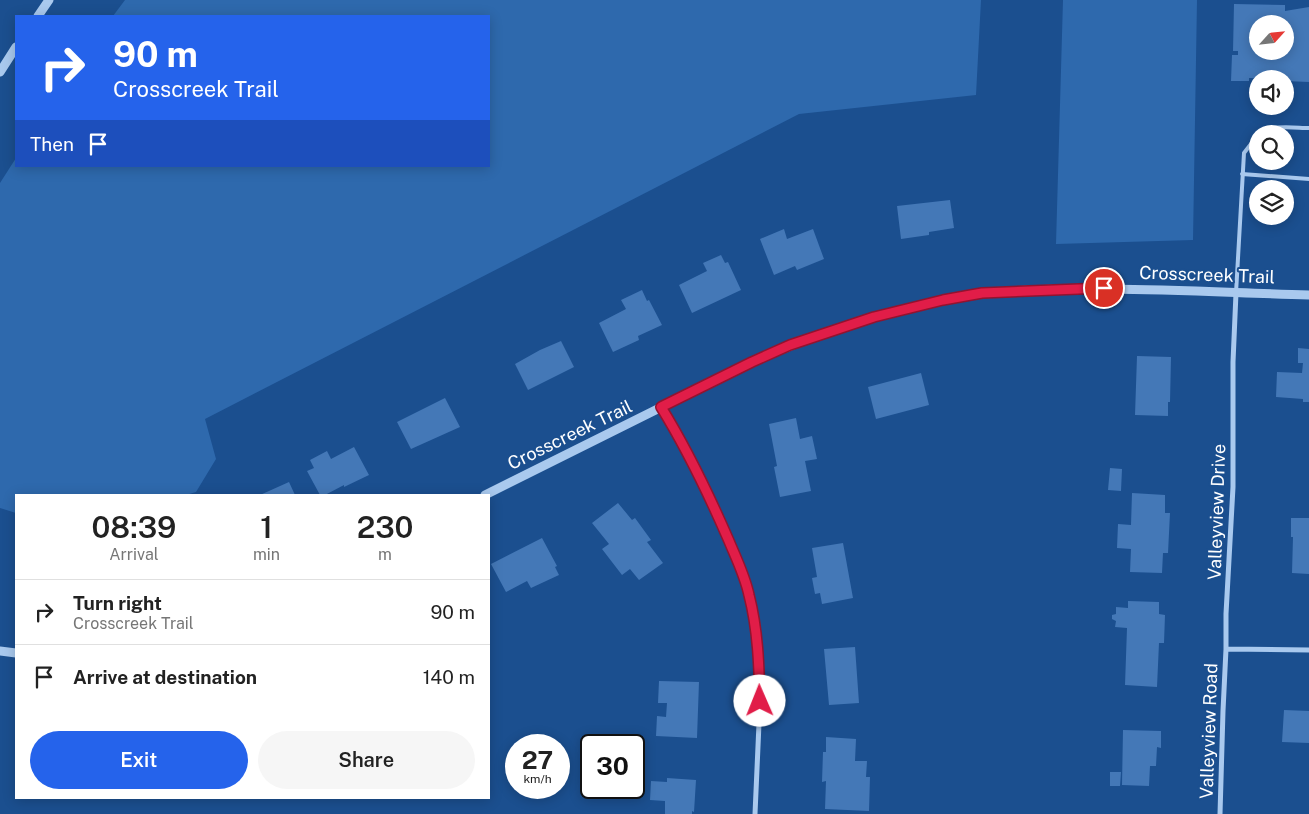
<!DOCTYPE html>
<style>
:root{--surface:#fff;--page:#f6f6f6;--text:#222;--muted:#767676;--line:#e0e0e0;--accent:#2563eb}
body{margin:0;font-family:"Public Sans",sans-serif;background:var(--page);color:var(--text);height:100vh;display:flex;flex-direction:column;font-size:19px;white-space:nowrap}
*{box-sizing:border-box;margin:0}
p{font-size:16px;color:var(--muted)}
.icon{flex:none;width:28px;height:28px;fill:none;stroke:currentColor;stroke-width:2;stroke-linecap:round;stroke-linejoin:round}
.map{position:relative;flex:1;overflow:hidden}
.details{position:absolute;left:15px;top:494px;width:475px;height:305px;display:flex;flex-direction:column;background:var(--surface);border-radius:0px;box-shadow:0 2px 12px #0003}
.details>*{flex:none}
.top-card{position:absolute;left:15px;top:15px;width:475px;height:152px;border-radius:0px;box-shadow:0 2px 12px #0003;background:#2563eb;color:#fff;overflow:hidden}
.needle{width:32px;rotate:63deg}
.controls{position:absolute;left:1249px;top:15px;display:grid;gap:10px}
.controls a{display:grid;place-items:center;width:45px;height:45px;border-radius:50%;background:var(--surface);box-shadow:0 2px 12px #0003;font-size:25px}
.speed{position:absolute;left:505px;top:734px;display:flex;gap:10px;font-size:25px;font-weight:700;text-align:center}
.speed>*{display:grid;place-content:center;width:65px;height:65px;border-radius:50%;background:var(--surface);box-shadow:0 2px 12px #0003;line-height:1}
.speed small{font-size:12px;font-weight:400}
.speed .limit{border:2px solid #111;border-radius:8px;background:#fff;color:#111}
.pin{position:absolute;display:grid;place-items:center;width:42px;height:42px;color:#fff;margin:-21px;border:2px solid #fff;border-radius:50%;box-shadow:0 1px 5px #0007}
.me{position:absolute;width:55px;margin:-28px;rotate:359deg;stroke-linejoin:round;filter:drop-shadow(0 0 4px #0008)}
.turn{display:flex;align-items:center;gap:18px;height:105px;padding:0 15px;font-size:22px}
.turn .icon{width:65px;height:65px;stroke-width:2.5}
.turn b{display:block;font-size:35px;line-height:42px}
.then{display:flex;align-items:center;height:48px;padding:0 15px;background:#0003;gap:10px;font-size:19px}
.eta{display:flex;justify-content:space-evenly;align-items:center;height:85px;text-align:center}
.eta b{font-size:30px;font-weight:600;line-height:35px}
.action{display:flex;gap:10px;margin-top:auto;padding:10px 15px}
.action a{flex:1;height:58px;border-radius:30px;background:var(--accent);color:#fff;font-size:20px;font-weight:600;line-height:58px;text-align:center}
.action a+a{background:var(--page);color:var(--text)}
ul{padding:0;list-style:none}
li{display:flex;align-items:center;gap:15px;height:65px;padding:0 15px;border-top:1px solid var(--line)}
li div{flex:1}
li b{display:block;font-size:19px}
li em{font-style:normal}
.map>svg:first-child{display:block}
.green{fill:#2e69ad}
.building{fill:#4478b7;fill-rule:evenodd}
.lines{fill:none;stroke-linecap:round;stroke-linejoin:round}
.service{stroke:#a9c9ee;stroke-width:4}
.minor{stroke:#a9c9ee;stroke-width:5}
.tertiary{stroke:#a9c9ee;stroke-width:9}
.route-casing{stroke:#92132f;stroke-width:12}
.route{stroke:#e11d48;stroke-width:9}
.labels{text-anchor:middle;stroke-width:4;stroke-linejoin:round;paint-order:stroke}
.street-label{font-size:18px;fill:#fff;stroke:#1b4f8f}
</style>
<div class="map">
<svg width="1309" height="814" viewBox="0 0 1309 814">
<rect width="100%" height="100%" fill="#1b4f8f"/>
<!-- green -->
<path class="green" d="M125 0H981L976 95 799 114 205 419 216 459 196 492 186 495H16V513L0 508V183L16 158V166H489V16H113Z
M1063 0H1197L1193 240 1056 244Z"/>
<!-- building -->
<path class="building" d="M1234 4 1285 5V11L1309 7V82L1285 81V79L1249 78V81H1231L1232 55H1238V51H1233ZM1258 24H1285V51H1258Z
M950 200 954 228 929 232V235L901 239 897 206Z
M784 229 787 239 813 229 824 259 797 270 795 266 774 275 760 239Z
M721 255 725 263 728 262 741 290 692 313 679 285 707 271 703 263Z
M642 290 647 301 649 300 662 325 638 336 639 340 613 352 599 323 626 309 621 300Z
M561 341 574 367 528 390 515 364 540 350Z
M1298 348 1309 349V402H1303V399L1276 397 1277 372 1302 373 1303 363H1298Z
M1137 356 1171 357 1170 402H1168V416L1135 415Z
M921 373 929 405 876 419 868 387Z
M445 398 460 427 411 449 397 422Z
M796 418 800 439 812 436 817 459 805 461 811 491 780 497 774 467 777 466 769 424Z
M354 447 369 475 344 487V485L325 495H320L307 471 314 468 310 460 327 451 331 459Z
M1110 468 1122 469 1121 491 1108 490Z
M289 482 295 495H260Z
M1132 493 1165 495V513H1170L1168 553H1163L1162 573 1130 572 1131 549 1117 548 1118 524 1131 525Z
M618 503 632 520 635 518 651 540 647 542 663 563 639 580 630 569 622 575 602 549 609 544 592 523Z
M1291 518H1309V574L1292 573 1293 537H1291Z
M542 538 557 566 555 567 559 575 531 588 527 581 506 592 491 564Z
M843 543 853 598 822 604 820 593 815 594 812 578 817 577 812 548Z
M1128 601 1159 602V614L1165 615 1164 643H1159L1157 687 1125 685 1127 628 1115 627 1116 621 1112 619V615L1116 614V607L1128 608Z
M855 647 859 703 829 705 824 649Z
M659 681 699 682 697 738 656 736 657 716 666 717 667 703H658Z
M1284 710 1309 711V743L1282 742Z
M1123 730 1161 731V748L1157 747 1156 766H1150L1149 786 1122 785Z
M826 737 856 739 855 761H867L866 777H870L869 811 825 809 826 781 822 782 823 752H826Z
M1110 772H1121L1120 786H1110Z
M667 778 696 780 694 812 692 811V814H665V801L650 800 651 781 667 782Z"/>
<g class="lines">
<!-- service -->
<path class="service" d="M1259 134C1270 124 1295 128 1309 128
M1242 174 1309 179
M1236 293 1244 153 1258 135"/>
<!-- minor -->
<path class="minor" d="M661 407 677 433 719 518 749 593 754 616 759 659 760 701 755 814
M1226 649 1309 650
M1220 814 1223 711 1226 649V614L1233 487V362L1236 293"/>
<!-- tertiary -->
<path class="tertiary" d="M38 16 49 0
M0 72 16 47
M485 495 752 362C804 339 858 321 913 307 936 302 960 295 983 293 1092 284 1201 292 1309 295
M0 651 16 653"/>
</g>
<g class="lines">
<!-- route casing -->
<g class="route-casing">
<path id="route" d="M760 701C759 665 758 630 749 595 745 576 736 558 729 541 709 495 687 449 661 407L752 362 790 345 874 317 943 300 982 293 1104 288"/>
</g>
<!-- route -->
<use href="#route" class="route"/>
</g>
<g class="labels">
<!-- street labels -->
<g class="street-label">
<text transform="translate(1207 275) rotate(2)" y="6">Crosscreek Trail</text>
<text transform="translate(570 435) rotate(-26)" y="6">Crosscreek Trail</text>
<text transform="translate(1217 512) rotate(-88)" y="6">Valleyview Drive</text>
<text transform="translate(1209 731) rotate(-88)" y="6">Valleyview Road</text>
</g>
</g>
</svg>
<div class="controls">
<a><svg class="needle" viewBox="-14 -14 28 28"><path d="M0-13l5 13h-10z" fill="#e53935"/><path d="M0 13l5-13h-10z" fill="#767676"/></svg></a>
<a><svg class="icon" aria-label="sound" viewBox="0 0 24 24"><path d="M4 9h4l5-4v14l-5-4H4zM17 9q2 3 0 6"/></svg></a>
<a><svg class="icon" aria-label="search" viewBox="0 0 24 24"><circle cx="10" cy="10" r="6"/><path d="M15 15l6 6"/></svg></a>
<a><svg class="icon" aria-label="layers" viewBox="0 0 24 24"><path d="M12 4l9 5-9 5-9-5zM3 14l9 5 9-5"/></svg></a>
</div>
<div class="speed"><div>27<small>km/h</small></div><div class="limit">30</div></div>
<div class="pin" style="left:1104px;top:288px;background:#d93025"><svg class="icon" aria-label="arrive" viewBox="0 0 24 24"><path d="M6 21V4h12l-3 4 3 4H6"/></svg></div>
<svg class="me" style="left:760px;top:701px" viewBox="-20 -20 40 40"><circle r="19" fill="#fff"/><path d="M0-13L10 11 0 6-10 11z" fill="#e11d48"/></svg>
<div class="top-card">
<div class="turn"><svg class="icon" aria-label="right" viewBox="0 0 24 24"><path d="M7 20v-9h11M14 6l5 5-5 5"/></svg><div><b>90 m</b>Crosscreek Trail</div></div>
<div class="then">Then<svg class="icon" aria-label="arrive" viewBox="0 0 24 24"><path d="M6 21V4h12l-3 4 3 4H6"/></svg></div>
</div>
<section class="details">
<div class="eta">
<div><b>08:39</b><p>Arrival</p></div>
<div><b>1</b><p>min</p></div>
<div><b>230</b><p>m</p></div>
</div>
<ul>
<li><svg class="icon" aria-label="right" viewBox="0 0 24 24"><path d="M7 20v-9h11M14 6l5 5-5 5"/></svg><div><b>Turn right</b><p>Crosscreek Trail</p></div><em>90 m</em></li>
<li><svg class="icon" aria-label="arrive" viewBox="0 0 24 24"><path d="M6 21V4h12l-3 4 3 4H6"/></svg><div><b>Arrive at destination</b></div><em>140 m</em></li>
</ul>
<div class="action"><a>Exit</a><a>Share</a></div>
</section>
</div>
